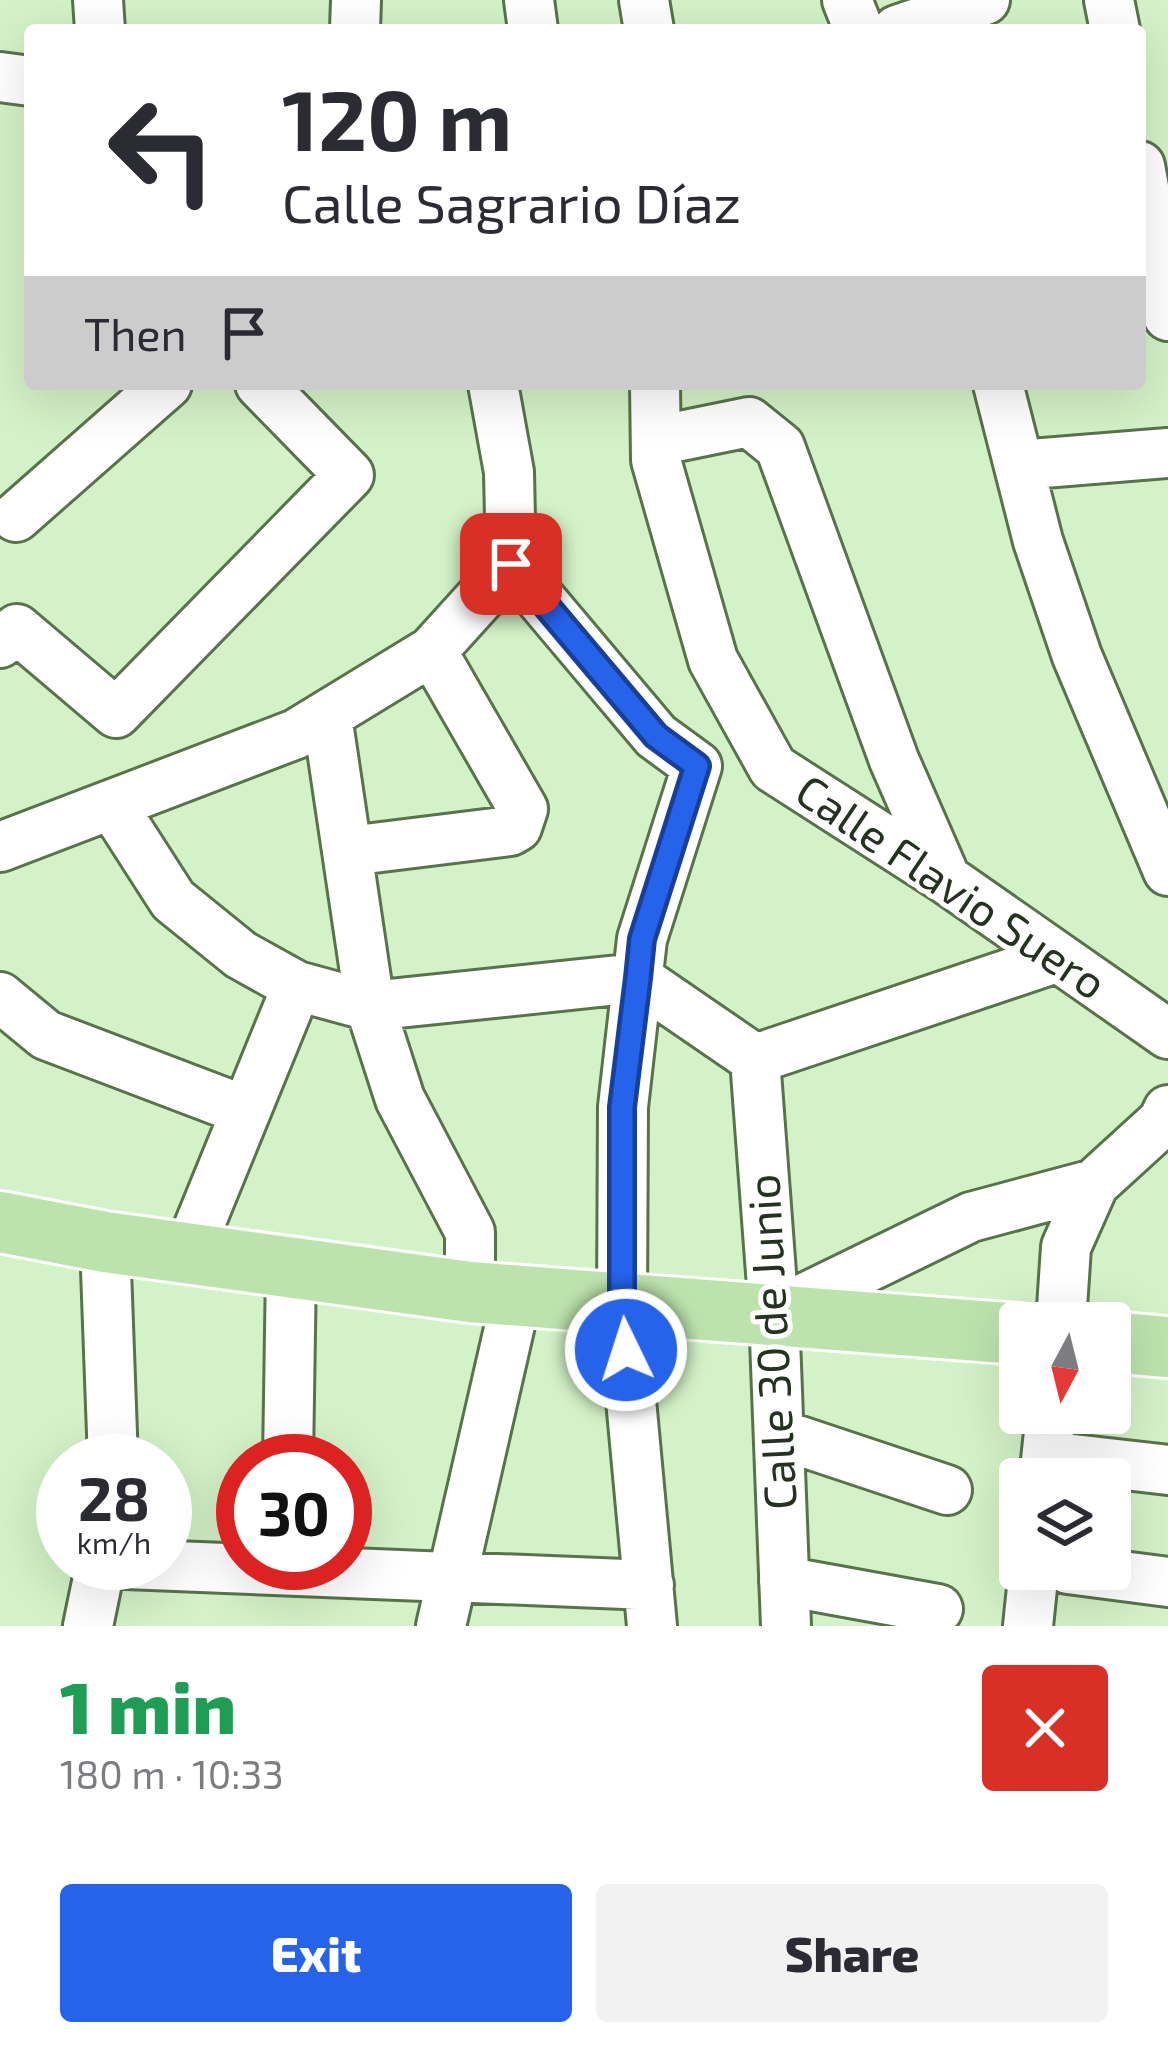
<!DOCTYPE html>
<meta charset="utf-8">
<style>
:root{--surface:#fff;--page:#f2f2f3;--text:#2b2b33;--muted:#7c7c81;--accent:#2563eb}
body{margin:0;font-family:"Exo 2",sans-serif;background:var(--page);color:var(--text);height:100vh;display:flex;flex-direction:column;font-size:45px;white-space:nowrap}
*{box-sizing:border-box;margin:0}
p{font-size:39px;color:var(--muted)}
.icon{flex:none;width:66px;height:66px;fill:none;stroke:currentColor;stroke-width:2;stroke-linecap:round;stroke-linejoin:round}
.map{position:relative;height:1626px;overflow:hidden}
.sheet{display:flex;flex-direction:column;background:var(--surface);flex:1}
.sheet>*{flex:none}
.top-card{position:absolute;left:24px;top:24px;width:1122px;height:366px;border-radius:12px;box-shadow:0 12px 48px #0002;background:#fff;color:var(--text);overflow:hidden}
.needle{width:78px;rotate:187deg}
.fabs{position:absolute;left:999px;top:1302px;display:grid;gap:24px}
.fabs a{display:grid;place-items:center;width:132px;height:132px;border-radius:12px;background:var(--surface);box-shadow:0 12px 48px #0002;font-size:60px}
.speed{position:absolute;left:36px;top:1434px;display:flex;gap:24px;font-size:60px;font-weight:700;text-align:center}
.speed>*{display:grid;place-content:center;width:156px;height:156px;border-radius:50%;background:var(--surface);box-shadow:0 12px 48px #0002;line-height:1}
.speed small{font-size:30px;font-weight:400}
.speed .limit{border:18px solid #d22;background:#fff;color:#111}
.pin{position:absolute;display:grid;place-items:center;width:102px;height:102px;color:#fff;margin:-51px;border-radius:24px;box-shadow:0 6px 18px #0006}
.me{position:absolute;width:132px;margin:-66px;rotate:356deg;stroke-linejoin:round;filter:drop-shadow(0 0 9px #0008)}
.turn{display:flex;align-items:center;gap:42px;height:252px;padding:0 60px;font-size:54px}
.turn .icon{width:156px;height:156px;stroke-width:2.5}
.turn b{display:block;font-size:84px;line-height:102px}
.then{display:flex;align-items:center;height:114px;padding:0 60px;background:#0003;gap:24px;font-size:45px}
.round{display:grid;place-items:center;flex:none;width:126px;height:126px;border-radius:12px;background:var(--page)}
.overview{display:flex;align-items:center;justify-content:space-between;height:204px;padding:0 60px}
h1{font-size:72px;font-weight:800;line-height:90px;color:#1e9e55}
.button{display:flex;gap:24px;margin-top:auto;padding:24px 60px}
.button a{flex:1;height:138px;border-radius:12px;background:var(--accent);color:#fff;font-size:48px;font-weight:800;line-height:138px;text-align:center}
.button a+a{background:var(--page);color:var(--text)}
.map>svg:first-child{display:block}
.lines{fill:none;stroke-linecap:round;stroke-linejoin:round}
.minor-casing{stroke:#58734c;stroke-width:54}
.major-casing{stroke:#fff;stroke-width:66}
.minor{stroke:#fff;stroke-width:48}
.major{stroke:#bde3ad;stroke-width:60}
.route-casing{stroke:#184099;stroke-width:30}
.route{stroke:#2563eb;stroke-width:21}
.labels{text-anchor:middle;stroke-width:10;stroke-linejoin:round;paint-order:stroke}
.street-label{font-size:45px;fill:#263221;stroke:#fff}
</style>
<div class="map">
<svg width="1168" height="1626" viewBox="0 0 1168 1626">
<rect width="100%" height="100%" fill="#d3f2c7"/>
<g class="lines">
<!-- minor casing -->
<g class="minor-casing">
<path id="minor" d="M98 0 100 30
M529 0 533 30
M644 0 649 30
M847 0 859 30
M1109 0 1115 30
M355 30 356 0
M897 30 985 0
M0 77 30 81
M1140 166 1168 316
M655 384 656 460 713 660 773 768 946 879 1168 1034
M998 384 1038 541 1077 656 1168 871
M656 441 749 422 780 447 894 760 946 879
M1019 465 1168 453
M16 517 167 384
M511 564 656 736 697 766 642 939 623 1107 622 1303 652 1626
M0 643 17 629 116 713 349 475 260 384
M327 716 370 1006 400 1099 470 1232V1292
M112 805 173 900 241 955 297 986 370 1006 637 978 755 1059 1056 958
M0 847 296 734 432 651 511 564 509 472 493 384
M349 851 510 831 517 827 523 809 432 651
M0 997 46 1035 246 1111
M755 1059 774 1313 786 1626
M105 1242 113 1461
M188 1253 297 986
M774 1313 971 1217 1094 1184
M1061 1323 1066 1247 1094 1184 1163 1121 1168 1110
M779 1434 947 1490
M1047 1456 1168 1470
M288 1461 291 1268
M1044 1479 1051 1413
M1068 1569 1168 1582
M784 1581 938 1609
M88 1626 101 1563 649 1585
M441 1626 517 1294
M1028 1626 1034 1569"/>
</g>
<!-- major casing -->
<g class="major-casing">
<path id="major" d="M0 1222 105 1242 470 1292 1020 1334
M1110 1342 1168 1347"/>
</g>
<!-- minor -->
<use href="#minor" class="minor"/>
<!-- major -->
<use href="#major" class="major"/>
</g>
<g class="lines">
<!-- route casing -->
<g class="route-casing">
<path id="route" d="M511 564 656 736 697 766 642 939 638 978 622 1107V1304L626 1350"/>
</g>
<!-- route -->
<use href="#route" class="route"/>
</g>
<g class="labels">
<!-- street labels -->
<g class="street-label">
<text transform="translate(951 887) rotate(34)" y="16">Calle Flavio Suero</text>
<text transform="translate(772 1342) rotate(-93)" y="16">Calle 30 de Junio</text>
</g>
</g>
</svg>
<div class="fabs">
<a><svg class="needle" viewBox="-14 -14 28 28"><path d="M0-13l5 13h-10z" fill="#e53935"/><path d="M0 13l5-13h-10z" fill="#7c7c81"/></svg></a>
<a><svg class="icon" aria-label="layers" viewBox="0 0 24 24"><path d="M12 4l9 5-9 5-9-5zM3 14l9 5 9-5"/></svg></a>
</div>
<div class="speed"><div>28<small>km/h</small></div><div class="limit">30</div></div>
<div class="pin" style="left:511px;top:564px;background:#d93025"><svg class="icon" aria-label="arrive" viewBox="0 0 24 24"><path d="M6 21V4h12l-3 4 3 4H6"/></svg></div>
<svg class="me" style="left:626px;top:1350px" viewBox="-20 -20 40 40"><circle r="17" fill="#2563eb" stroke="#fff" stroke-width="3"/><path d="M0-11L8 9 0 5-8 9z" fill="#fff"/></svg>
<div class="top-card">
<div class="turn"><svg class="icon" aria-label="left" viewBox="0 0 24 24"><path d="M17 20v-9H6M10 6l-5 5 5 5"/></svg><div><b>120 m</b>Calle Sagrario Díaz</div></div>
<div class="then">Then<svg class="icon" aria-label="arrive" viewBox="0 0 24 24"><path d="M6 21V4h12l-3 4 3 4H6"/></svg></div>
</div>
</div>
<section class="sheet">
<div class="overview"><div><h1>1 min</h1><p>180 m · 10:33</p></div><a class="round" style="background:#d93025;color:#fff"><svg class="icon" aria-label="close" viewBox="0 0 24 24"><path d="M6 6l12 12M18 6L6 18"/></svg></a></div>
<div class="button"><a>Exit</a><a>Share</a></div>
</section>
